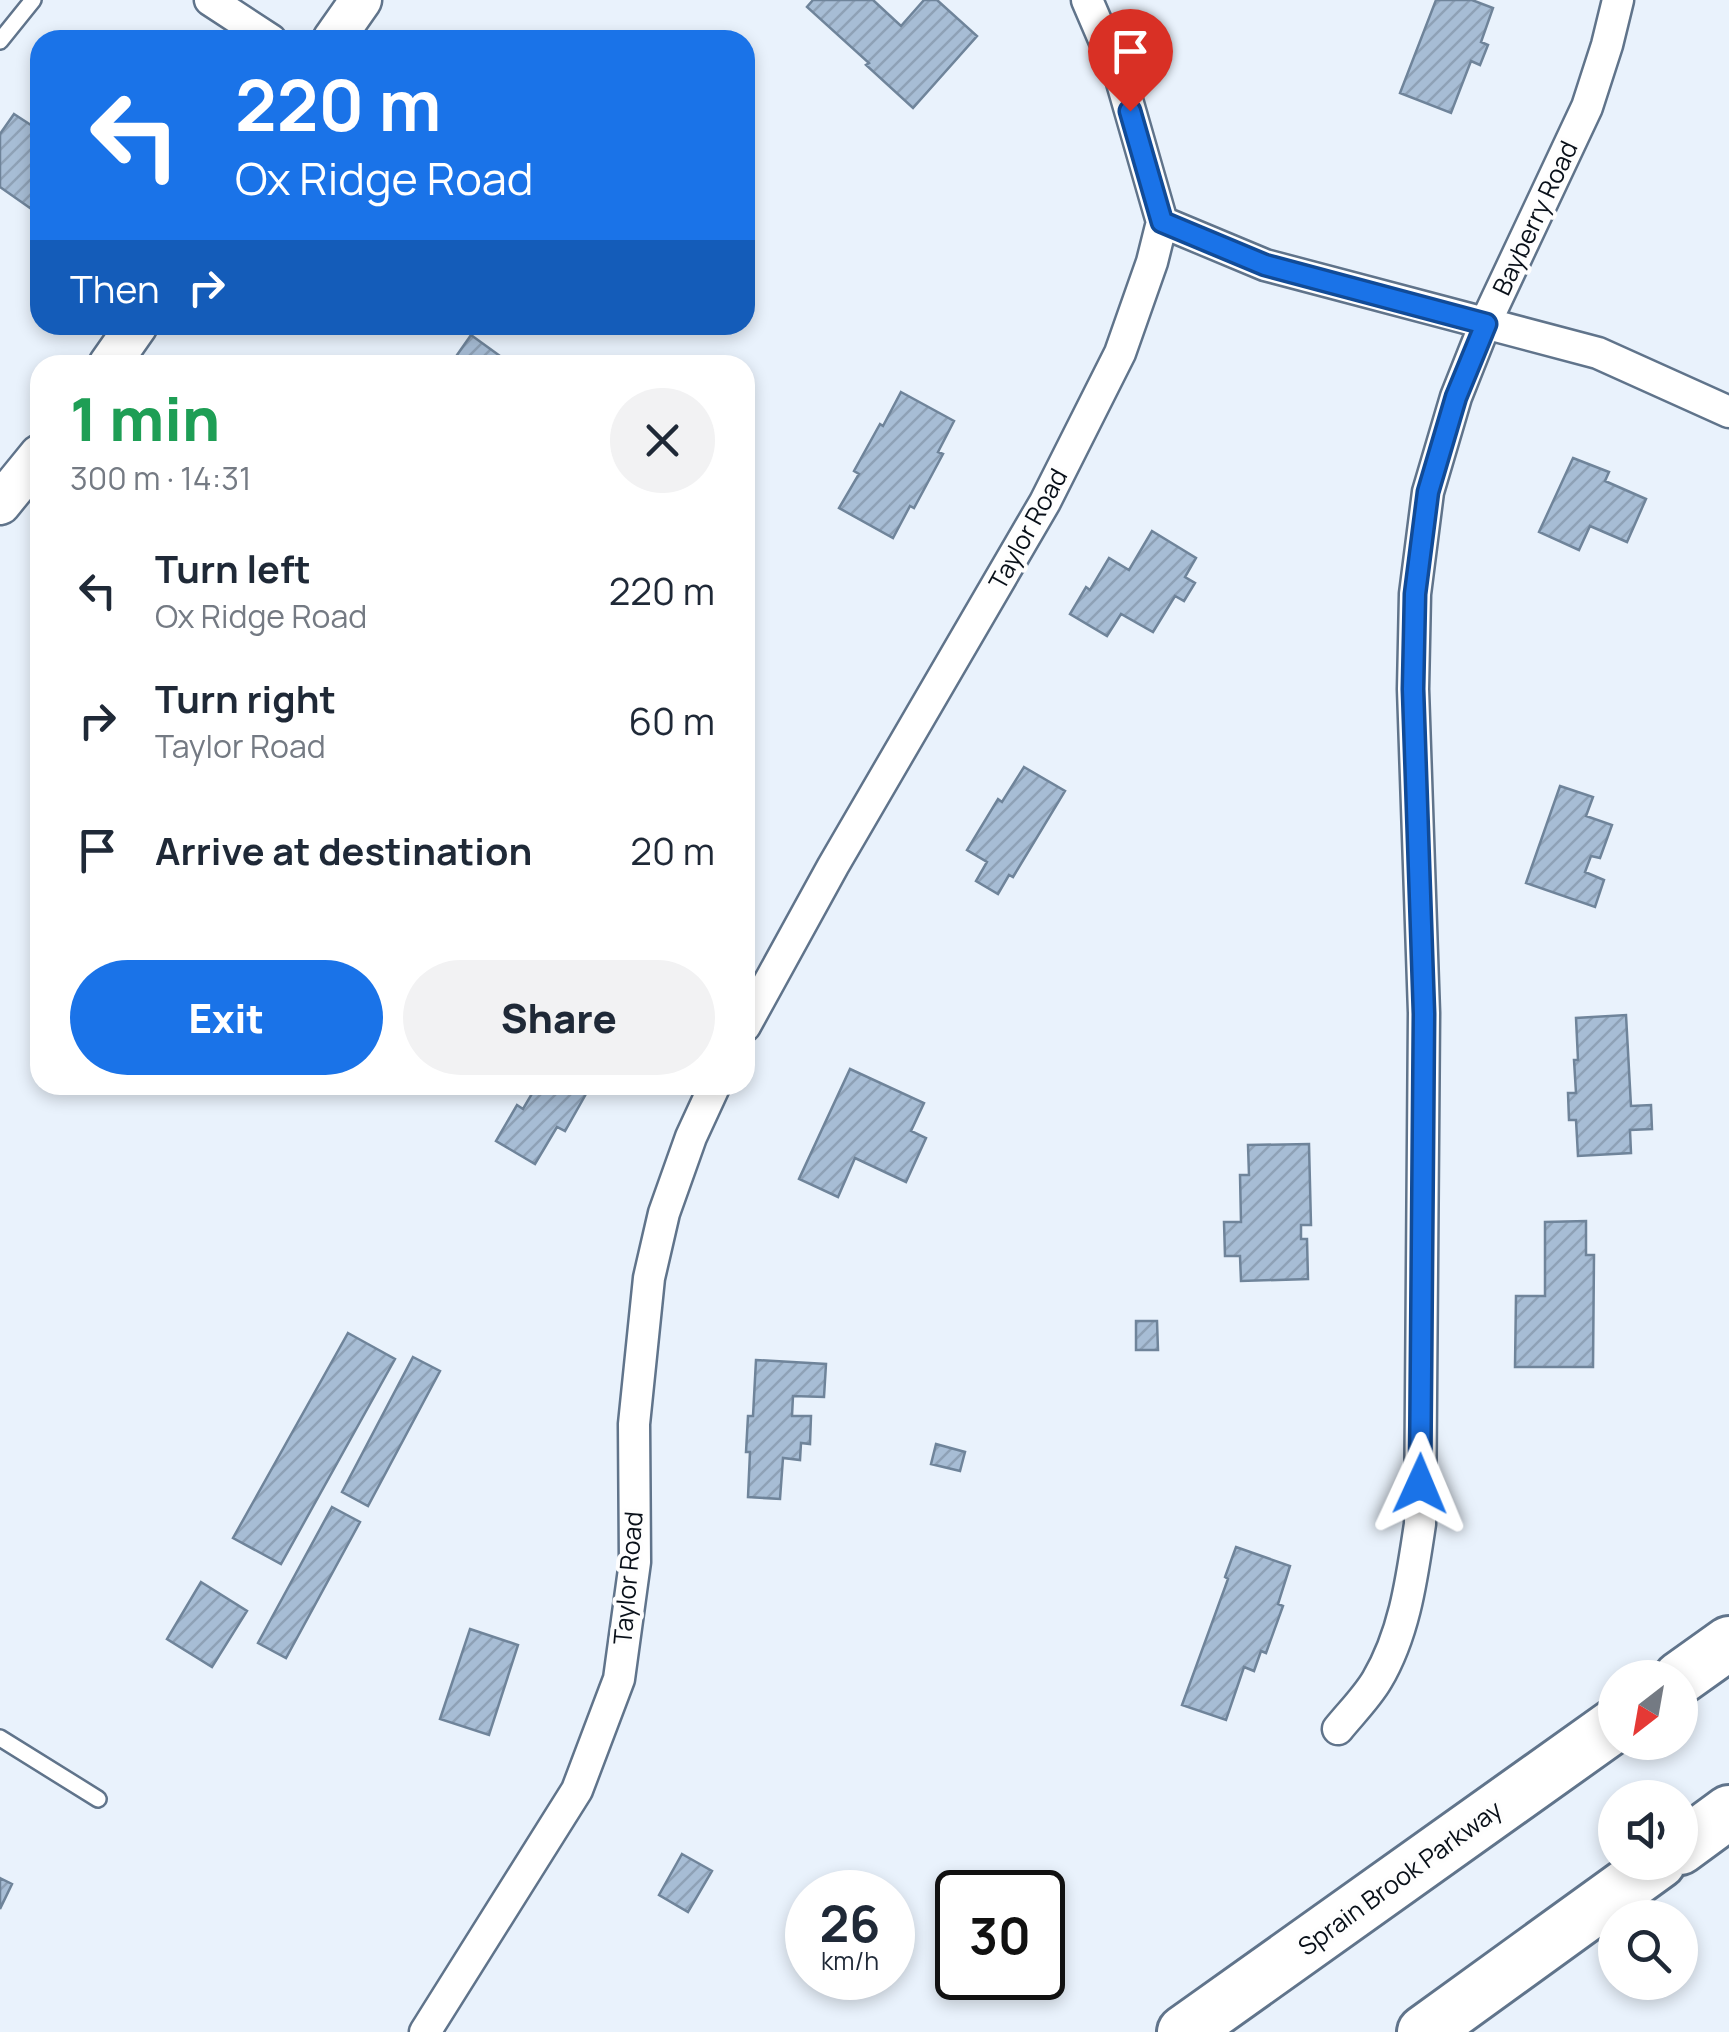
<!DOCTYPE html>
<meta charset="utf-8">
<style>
:root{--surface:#fff;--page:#f2f2f3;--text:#1f2937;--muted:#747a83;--accent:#1a73e8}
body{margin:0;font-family:Manrope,sans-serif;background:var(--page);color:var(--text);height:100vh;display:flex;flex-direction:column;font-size:38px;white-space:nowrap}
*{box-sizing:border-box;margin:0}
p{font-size:32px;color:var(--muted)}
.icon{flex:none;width:55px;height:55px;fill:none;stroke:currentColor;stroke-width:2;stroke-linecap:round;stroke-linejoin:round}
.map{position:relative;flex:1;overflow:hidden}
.sheet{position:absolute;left:30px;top:355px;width:725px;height:740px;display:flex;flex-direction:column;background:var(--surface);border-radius:30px;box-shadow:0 5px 15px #0003}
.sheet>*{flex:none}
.top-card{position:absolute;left:30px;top:30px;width:725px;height:305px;border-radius:30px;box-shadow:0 5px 15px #0003;background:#1a73e8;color:#fff;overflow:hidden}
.needle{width:65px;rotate:211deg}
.tools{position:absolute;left:1598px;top:1660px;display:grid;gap:20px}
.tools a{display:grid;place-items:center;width:100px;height:100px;border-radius:50%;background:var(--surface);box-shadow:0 5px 15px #0003;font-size:50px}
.speed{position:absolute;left:785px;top:1870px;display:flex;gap:20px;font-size:50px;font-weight:700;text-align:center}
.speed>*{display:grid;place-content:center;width:130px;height:130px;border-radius:50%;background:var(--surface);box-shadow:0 5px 15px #0003;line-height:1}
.speed small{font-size:25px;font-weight:400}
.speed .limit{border:5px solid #111;border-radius:15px;background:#fff;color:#111}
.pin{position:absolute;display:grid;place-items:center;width:85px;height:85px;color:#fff;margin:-102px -42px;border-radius:50% 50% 50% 0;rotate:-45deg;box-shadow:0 0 10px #0007}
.pin .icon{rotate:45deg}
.me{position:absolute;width:110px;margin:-55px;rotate:1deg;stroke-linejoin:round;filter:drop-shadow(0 0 8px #0008)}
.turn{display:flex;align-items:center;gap:35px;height:210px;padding:0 40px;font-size:45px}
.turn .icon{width:130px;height:130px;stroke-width:2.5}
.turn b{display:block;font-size:70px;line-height:85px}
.then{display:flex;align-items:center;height:95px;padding:0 40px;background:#0003;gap:20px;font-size:38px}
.round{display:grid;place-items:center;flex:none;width:105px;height:105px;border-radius:52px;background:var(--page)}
.headline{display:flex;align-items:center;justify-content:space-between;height:170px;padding:0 40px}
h1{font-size:60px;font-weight:800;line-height:75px;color:#1e9e55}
.action{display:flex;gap:20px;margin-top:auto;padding:20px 40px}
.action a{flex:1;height:115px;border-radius:60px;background:var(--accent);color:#fff;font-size:40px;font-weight:800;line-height:115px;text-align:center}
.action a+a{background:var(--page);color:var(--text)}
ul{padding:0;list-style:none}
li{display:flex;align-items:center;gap:30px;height:130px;padding:0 40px}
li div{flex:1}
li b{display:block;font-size:38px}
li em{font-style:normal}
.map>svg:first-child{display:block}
.building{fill:url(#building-hatch);stroke:#6f849a;stroke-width:2.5}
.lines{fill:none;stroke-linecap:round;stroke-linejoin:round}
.lane-casing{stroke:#60748b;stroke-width:20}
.street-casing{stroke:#60748b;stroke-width:35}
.secondary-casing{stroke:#60748b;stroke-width:45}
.highway-casing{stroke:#60748b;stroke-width:58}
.lane{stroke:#fff;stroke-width:15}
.street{stroke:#fff;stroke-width:30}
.secondary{stroke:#fff;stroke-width:40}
.highway{stroke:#fff;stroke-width:52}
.route-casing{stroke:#114b97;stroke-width:25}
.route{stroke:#1a73e8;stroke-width:18}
.labels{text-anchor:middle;stroke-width:8;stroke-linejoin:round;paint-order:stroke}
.street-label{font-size:25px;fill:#091019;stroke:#fefefe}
</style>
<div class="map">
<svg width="1729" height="2032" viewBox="0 0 1729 2032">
<defs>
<pattern id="building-hatch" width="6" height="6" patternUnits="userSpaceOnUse" patternTransform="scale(2.5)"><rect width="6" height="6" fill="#a7bdd5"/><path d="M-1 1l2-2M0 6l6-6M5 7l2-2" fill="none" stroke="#8ea1b6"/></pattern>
</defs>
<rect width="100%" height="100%" fill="#e9f2fc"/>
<!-- building -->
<path class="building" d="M813 0H873L901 26 924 0H937L977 36 913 108 866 65 869 63 807 7Z
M1436 0H1472L1493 8 1481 42 1488 45 1480 65 1471 61 1451 113 1400 93Z
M14 114 40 131V193L30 208 0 187V134Z
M471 335 500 356 493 365H450Z
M901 392 954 421 938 452 943 454 914 508 910 506 893 538 839 508 859 474 854 471 880 424 883 426Z
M1573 458 1609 472 1605 481 1646 499 1627 542 1590 526 1579 550 1539 532Z
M1152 531 1196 558 1185 577 1195 583 1184 601 1175 596 1153 632 1121 614 1107 636 1070 614 1086 587 1090 590 1109 558 1129 570Z
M1024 767 1065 791 1013 877 1009 875 998 894 976 881 987 862 967 850 998 799 1002 802Z
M1560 786 1593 797 1586 816 1612 825 1600 858 1591 856 1585 872 1604 880 1595 907 1526 883Z
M1626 1015 1631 1106 1651 1105 1652 1129 1630 1130 1631 1153 1578 1156 1576 1120H1569L1568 1093H1576L1574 1060H1578L1576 1018Z
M850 1069 924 1103 911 1131 926 1138 906 1182 855 1158 838 1197 799 1179Z
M537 1085H591L565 1131 557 1127 535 1164 496 1141 517 1105 523 1109Z
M1309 1144 1311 1225H1301V1239H1307L1308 1279 1241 1281 1240 1256H1225L1224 1222H1241L1240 1175H1249L1248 1145Z
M1586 1221V1255H1594L1593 1367H1515L1516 1296H1545V1222Z
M1136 1321H1157L1158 1350H1136Z
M348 1333 395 1359 281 1564 233 1538Z
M413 1357 440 1371 368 1506 342 1492Z
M756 1360 826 1364 824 1397 793 1396 792 1416H811L810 1444 801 1443 800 1460 783 1458 780 1499 748 1497 750 1452H746L748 1416H753Z
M936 1444 965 1452 960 1471 931 1464Z
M332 1507 360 1522 286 1658 258 1643Z
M1236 1547 1290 1566 1278 1604 1283 1606 1266 1653 1261 1651 1254 1671 1244 1667 1226 1720 1182 1705 1228 1579 1225 1577Z
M201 1582 247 1611 212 1667 167 1639Z
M470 1629 518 1645 489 1735 440 1719Z
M682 1854 712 1871 688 1912 659 1895Z
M0 1878 12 1884 0 1909Z"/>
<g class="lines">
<!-- lane casing -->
<g class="lane-casing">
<path id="lane" d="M0 41 33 0
M0 1738 98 1799"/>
</g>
<!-- street casing -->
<g class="street-casing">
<path id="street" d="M210 0 271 40
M1162 222 1265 265 1598 353 1729 412
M745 1026 833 866 1045 502 1120 353 1152 262 1162 222 1121 79 1087 0
M1338 1729C1351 1713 1367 1697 1377 1680 1405 1633 1412 1577 1420 1524L1424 1013 1413 689 1415 594 1428 492 1456 397 1485 324 1587 107 1607 45 1618 0
M425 2032 577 1790 619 1679 635 1562 634 1424 649 1278 664 1213 691 1137 715 1085"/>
</g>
<!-- secondary casing -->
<g class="secondary-casing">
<path id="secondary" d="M333 40 361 0
M109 365 137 325
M0 504 40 455"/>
</g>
<!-- highway casing -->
<g class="highway-casing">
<path id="highway" d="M1680 1678 1729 1643
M1680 1848 1729 1812
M1184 2032 1615 1725
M1424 2032 1659 1862"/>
</g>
<!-- lane -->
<use href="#lane" class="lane"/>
<!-- street -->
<use href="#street" class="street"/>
<!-- secondary -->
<use href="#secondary" class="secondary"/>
<!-- highway -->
<use href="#highway" class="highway"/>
</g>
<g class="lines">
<!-- route casing -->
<g class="route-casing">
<path id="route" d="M1130 111 1162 222 1265 265 1486 324 1456 397 1428 492 1415 594 1413 689 1424 1014 1420 1484"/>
</g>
<!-- route -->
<use href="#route" class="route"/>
</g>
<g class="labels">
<!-- street labels -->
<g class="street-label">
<text transform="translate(1535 218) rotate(-65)" y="9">Bayberry Road</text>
<text transform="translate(1028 529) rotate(-61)" y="9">Taylor Road</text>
<text transform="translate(628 1578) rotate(-85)" y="9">Taylor Road</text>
<text transform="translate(1400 1878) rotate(-36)" y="9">Sprain Brook Parkway</text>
</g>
</g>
</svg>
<div class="tools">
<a><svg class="needle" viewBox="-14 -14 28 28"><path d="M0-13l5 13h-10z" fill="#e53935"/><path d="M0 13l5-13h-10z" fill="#747a83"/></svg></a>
<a><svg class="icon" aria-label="sound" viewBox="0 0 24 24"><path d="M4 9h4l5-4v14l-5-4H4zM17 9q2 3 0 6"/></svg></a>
<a><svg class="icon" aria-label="search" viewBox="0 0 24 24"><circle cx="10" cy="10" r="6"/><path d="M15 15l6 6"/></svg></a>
</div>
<div class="speed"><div>26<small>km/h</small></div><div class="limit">30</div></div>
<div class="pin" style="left:1130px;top:111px;background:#d93025"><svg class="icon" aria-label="arrive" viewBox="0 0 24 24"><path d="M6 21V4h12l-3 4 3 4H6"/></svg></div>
<svg class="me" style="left:1420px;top:1484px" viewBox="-20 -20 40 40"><path d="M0-17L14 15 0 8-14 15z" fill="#1a73e8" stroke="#fff" stroke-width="4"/></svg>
<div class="top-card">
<div class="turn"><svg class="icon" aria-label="left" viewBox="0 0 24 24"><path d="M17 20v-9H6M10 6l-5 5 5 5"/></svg><div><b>220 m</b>Ox Ridge Road</div></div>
<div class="then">Then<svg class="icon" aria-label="right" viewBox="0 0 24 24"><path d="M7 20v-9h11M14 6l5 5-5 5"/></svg></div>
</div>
<section class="sheet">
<div class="headline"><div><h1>1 min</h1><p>300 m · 14:31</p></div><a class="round"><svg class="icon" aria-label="close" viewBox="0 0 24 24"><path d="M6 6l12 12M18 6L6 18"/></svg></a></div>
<ul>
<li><svg class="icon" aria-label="left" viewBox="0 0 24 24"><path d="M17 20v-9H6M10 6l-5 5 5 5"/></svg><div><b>Turn left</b><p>Ox Ridge Road</p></div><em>220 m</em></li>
<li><svg class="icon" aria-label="right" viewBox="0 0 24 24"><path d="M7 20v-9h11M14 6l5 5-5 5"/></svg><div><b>Turn right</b><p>Taylor Road</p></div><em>60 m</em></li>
<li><svg class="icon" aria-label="arrive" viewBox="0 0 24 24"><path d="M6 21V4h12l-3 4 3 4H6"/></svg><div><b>Arrive at destination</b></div><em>20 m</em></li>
</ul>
<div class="action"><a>Exit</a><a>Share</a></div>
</section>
</div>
